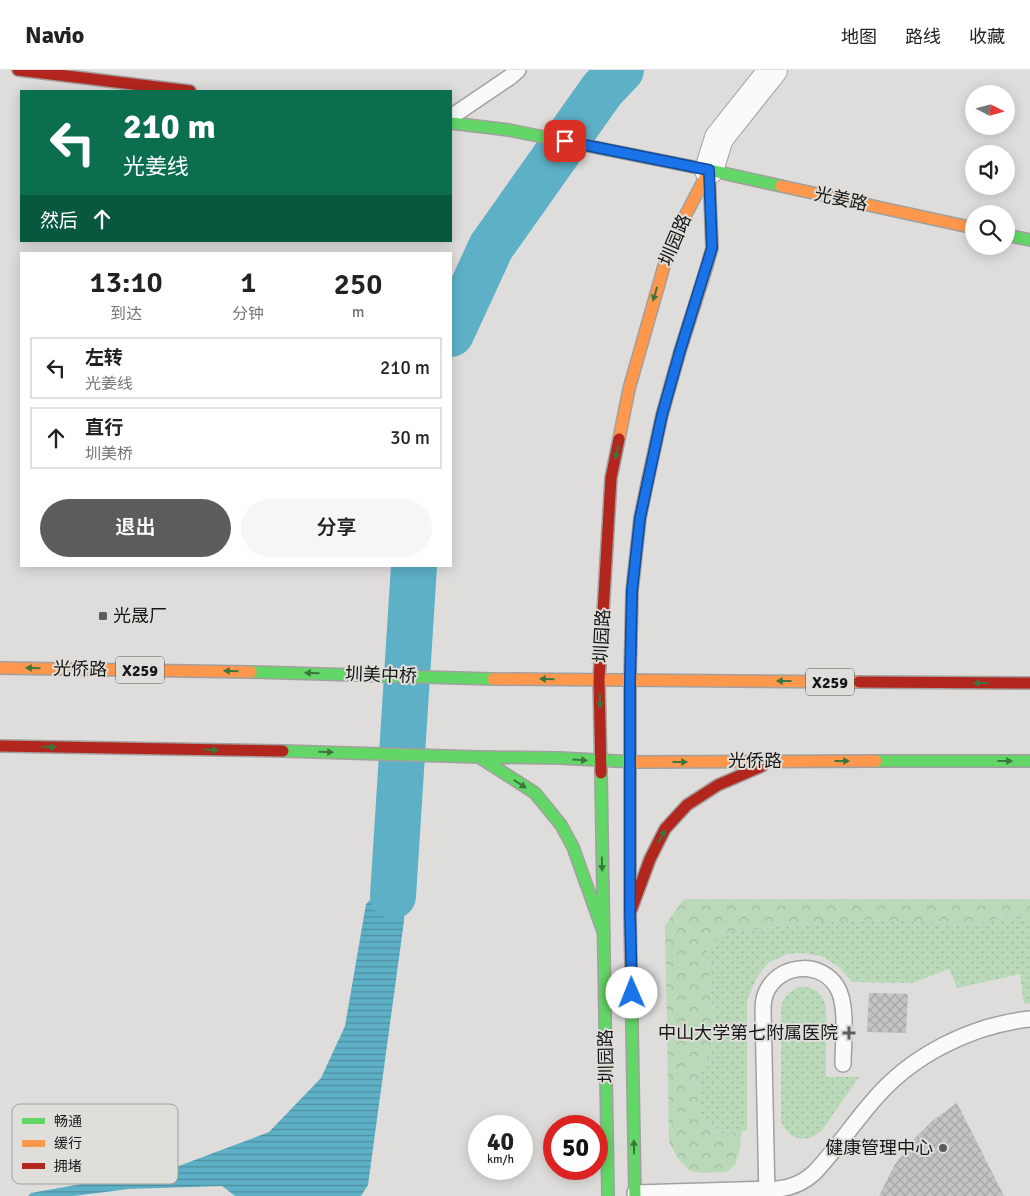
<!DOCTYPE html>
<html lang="zh">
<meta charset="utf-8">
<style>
:root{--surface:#fff;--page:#f6f6f6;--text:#222;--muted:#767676;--line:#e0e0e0;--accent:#5c5c5a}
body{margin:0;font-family:Signika,"Noto Sans SC",sans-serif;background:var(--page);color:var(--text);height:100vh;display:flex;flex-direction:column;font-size:19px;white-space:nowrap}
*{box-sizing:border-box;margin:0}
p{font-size:16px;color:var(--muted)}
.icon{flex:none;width:28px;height:28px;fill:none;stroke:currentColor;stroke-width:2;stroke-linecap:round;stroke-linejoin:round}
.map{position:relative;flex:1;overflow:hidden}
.panel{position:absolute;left:20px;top:182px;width:432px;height:315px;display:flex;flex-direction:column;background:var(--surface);border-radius:0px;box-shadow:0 2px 12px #0003}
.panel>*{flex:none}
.top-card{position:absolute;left:20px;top:20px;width:432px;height:152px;border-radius:0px;box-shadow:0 2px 12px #0003;background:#0b6e4f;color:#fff;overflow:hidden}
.needle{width:32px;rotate:96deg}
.controls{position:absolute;left:965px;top:15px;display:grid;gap:10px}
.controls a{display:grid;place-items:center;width:50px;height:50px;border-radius:50%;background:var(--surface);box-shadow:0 2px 12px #0003;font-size:25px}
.speed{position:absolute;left:468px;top:1045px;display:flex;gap:10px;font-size:25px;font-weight:700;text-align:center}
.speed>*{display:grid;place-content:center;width:65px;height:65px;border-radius:50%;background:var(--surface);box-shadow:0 2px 12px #0003;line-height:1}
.speed small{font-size:12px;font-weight:400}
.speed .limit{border:8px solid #d22;background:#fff;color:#111}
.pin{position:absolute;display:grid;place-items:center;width:42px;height:42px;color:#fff;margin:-21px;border-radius:10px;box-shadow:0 2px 8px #0006}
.me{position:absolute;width:55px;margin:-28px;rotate:359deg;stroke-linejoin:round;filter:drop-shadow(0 0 4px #0008)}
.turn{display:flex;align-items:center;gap:18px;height:105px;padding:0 20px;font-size:22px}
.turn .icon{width:65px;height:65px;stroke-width:2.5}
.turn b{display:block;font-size:35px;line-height:42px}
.then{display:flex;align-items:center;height:48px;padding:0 20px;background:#0003;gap:10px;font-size:19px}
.eta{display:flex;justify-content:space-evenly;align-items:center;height:85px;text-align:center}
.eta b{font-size:30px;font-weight:600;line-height:35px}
.cta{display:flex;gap:10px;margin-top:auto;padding:10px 20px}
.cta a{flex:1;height:58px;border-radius:30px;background:var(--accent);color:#fff;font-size:20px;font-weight:600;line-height:58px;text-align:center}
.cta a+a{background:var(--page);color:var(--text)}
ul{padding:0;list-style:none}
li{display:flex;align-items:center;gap:15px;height:62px;margin:0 10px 8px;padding:0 10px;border:2px solid var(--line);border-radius:0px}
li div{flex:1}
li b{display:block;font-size:19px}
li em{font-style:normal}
header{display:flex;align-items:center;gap:30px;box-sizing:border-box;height:70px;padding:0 25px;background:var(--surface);border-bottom:1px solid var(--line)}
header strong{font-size:24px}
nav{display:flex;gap:28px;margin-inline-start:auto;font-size:18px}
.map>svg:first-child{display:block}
.grass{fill:url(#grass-dots)}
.forest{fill:url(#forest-crowns)}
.water{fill:url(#water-rules)}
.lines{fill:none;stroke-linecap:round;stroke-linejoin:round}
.river{stroke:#5eb0c7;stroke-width:46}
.building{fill:url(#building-cross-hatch)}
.lane-casing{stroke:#a1a09e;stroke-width:18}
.street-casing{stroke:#a1a09e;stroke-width:30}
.fast-casing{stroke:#a1a09e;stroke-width:14}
.slow-casing{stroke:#a1a09e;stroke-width:14}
.jam-casing{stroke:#a1a09e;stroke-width:14}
.lane{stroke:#fafafa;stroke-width:15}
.street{stroke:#fafafa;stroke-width:28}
.fast{stroke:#63d668;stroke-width:11}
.slow{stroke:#ff974d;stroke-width:11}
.jam{stroke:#b3261e;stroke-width:11}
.oneway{fill:#3c763e}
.route-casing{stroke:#114b97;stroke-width:12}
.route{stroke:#1a73e8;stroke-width:9}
.poi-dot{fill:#5c5c5a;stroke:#e0deda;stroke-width:2}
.labels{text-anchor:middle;stroke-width:4;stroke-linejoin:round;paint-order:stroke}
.shield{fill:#e0deda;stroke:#53524f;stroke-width:1}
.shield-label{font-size:16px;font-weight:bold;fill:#161614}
.street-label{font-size:18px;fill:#161614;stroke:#e0deda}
.poi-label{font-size:18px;fill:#161614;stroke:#e0deda;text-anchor:end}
.key{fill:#e0deda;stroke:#a3a29f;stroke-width:1}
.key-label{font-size:14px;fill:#161614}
</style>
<header>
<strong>Navio</strong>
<nav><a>地图</a><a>路线</a><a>收藏</a></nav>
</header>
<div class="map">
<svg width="1030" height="1126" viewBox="0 0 1030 1126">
<defs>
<pattern id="grass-dots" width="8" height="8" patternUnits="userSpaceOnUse" patternTransform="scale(1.25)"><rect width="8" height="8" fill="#bad9b8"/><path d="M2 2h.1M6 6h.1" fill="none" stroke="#9fba9d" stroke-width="1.8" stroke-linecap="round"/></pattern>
<pattern id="forest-crowns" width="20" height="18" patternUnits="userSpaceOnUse" patternTransform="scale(1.25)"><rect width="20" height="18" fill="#bad9b8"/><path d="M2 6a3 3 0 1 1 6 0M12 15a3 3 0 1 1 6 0" fill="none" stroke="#9fba9d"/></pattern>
<pattern id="water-rules" width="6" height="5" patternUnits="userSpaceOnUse" patternTransform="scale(1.25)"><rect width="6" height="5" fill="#5eb0c7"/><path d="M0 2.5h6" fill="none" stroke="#4d8ea0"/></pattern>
<pattern id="building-cross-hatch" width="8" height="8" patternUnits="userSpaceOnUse" patternTransform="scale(1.25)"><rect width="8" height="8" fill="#c4c3c1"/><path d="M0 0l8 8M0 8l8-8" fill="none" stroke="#a8a7a5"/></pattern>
</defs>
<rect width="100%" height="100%" fill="#dfdddb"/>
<!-- grass -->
<path class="grass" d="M1002 847 1030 849V933L1024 934 1020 904 957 918 949 899 912 913 852 912 840 898 824 887 804 883 787 884 768 893 756 909 747 930V1060L724 1064 711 1061 700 1042 698 1003 713 976 714 953 707 880 725 863 822 852 871 850 950 853 971 856Z
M800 917C814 916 823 923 826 937V1007H859L823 1059C809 1074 789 1072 781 1051V937C784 926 789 921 800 917Z"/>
<!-- forest -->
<path class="forest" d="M684 829H1030V849L1002 847 971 856 950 853 871 850 822 852 725 863 707 880 714 953 713 976 698 1003 700 1042 711 1061 724 1064 742 1061 739 1083 735 1095 727 1102 703 1103 690 1101 678 1088 669 1072 665 855Z"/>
<!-- water -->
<path class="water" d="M382 762 405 764 404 851 368 1115 361 1126H235L222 1116 129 1119 74 1126H28L31 1123 176 1097 269 1062 321 1008 345 956 366 834 379 821Z"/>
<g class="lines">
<!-- river -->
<path class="river" d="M451 264 491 177 602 20 621 0
M393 826 414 496"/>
</g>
<!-- building -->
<path class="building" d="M869 923 908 924 906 963 867 962Z
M957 1033 1004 1126H879L894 1096 911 1072 932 1051Z"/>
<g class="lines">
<!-- lane casing -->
<g class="lane-casing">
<path id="lane" d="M451 47 510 7 518 0
M635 1123 777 1119C791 1118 803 1113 814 1103 835 1081 852 1055 872 1032 910 986 971 955 1030 949
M767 1126 763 940C763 931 764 924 769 917 784 893 822 892 837 917 848 935 843 973 843 994"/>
</g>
<!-- street casing -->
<g class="street-casing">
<path id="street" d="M709 100 719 68 773 0"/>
</g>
<!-- fast casing -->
<g class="fast-casing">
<path id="fast" d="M451 53 509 60 709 100 781 116
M1006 165 1030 170
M707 196 712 178 709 101
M251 602 493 609
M283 681 479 687 559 688 635 692
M479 687 535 723 561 755 573 777 604 864
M630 688V843L635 1126
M876 691H1030
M601 703 608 1126"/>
</g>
<!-- slow casing -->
<g class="slow-casing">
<path id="slow" d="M781 116 974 158
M619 369 629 319 670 175 709 100
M648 409 662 345 680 281 707 196
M0 598 251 602
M493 609 859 612
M635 692 876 691"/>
</g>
<!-- jam casing -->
<g class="jam-casing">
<path id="jam" d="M18 0 190 21
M859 612 1030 613
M0 676 283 681
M630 688V611L632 521 640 448 648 409
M601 703 599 610 611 408 619 369
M630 843 650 789 665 759 687 735 718 715 762 696"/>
</g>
<!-- lane -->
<use href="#lane" class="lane"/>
<!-- street -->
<use href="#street" class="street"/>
<!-- fast -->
<use href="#fast" class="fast"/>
<!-- slow -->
<use href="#slow" class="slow"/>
<!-- jam -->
<use href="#jam" class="jam"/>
</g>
<!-- one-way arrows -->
<defs><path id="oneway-solid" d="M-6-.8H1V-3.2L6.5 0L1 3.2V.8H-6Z" transform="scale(1.25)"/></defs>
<g class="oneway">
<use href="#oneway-solid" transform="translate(655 224) rotate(107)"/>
<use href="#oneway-solid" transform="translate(617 382) rotate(101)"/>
<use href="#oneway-solid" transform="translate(33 598) rotate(-179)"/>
<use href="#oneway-solid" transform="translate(231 601) rotate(-179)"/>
<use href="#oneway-solid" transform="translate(312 603) rotate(-178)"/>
<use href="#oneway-solid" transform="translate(547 609) rotate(-179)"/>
<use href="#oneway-solid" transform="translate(784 611) rotate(-180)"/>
<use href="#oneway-solid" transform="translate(981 613) rotate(-180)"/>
<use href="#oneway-solid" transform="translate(600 631) rotate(89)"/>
<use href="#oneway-solid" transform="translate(49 677) rotate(1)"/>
<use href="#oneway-solid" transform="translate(211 680) rotate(1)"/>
<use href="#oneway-solid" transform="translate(326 682) rotate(2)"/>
<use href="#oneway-solid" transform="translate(580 690) rotate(4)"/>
<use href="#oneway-solid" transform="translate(842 691)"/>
<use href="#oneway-solid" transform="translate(1005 691)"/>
<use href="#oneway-solid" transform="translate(680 692)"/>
<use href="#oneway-solid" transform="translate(520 714) rotate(33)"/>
<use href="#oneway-solid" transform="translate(662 766) rotate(-61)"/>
<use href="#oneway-solid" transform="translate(602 794) rotate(89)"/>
<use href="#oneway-solid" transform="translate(634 1077) rotate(-91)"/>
</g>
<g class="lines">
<!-- route casing -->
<g class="route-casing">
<path id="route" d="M565 71 709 100 712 178 680 281 662 345 640 448 632 521 630 611V843L632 923"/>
</g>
<!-- route -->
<use href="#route" class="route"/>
</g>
<!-- markers -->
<g class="poi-dot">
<rect x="98" y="541" width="10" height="10" rx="2.5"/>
<path d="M846.5 955.5h5v5h5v5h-5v5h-5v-5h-5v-5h5z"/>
<circle cx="943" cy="1078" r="5"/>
</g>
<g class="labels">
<!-- shield labels -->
<g class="shield">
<rect x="116" y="586.5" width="48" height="27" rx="4"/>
<rect x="806" y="598.5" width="48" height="27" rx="4"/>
</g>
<g class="shield-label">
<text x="140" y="606">X259</text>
<text x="830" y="618">X259</text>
</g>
<!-- street labels -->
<g class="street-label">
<text transform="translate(841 129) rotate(12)" y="6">光姜路</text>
<text transform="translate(675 170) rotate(-67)" y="6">圳园路</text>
<text transform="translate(602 566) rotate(-87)" y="6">圳园路</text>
<text transform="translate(80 599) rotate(1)" y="6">光侨路</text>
<text transform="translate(381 605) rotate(2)" y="6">圳美中桥</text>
<text x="755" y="697">光侨路</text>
<text transform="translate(606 986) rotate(-91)" y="6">圳园路</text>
</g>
<!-- poi labels -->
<g class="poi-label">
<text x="113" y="552" text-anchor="start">光晟厂</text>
<text x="838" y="969">中山大学第七附属医院</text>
<text x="933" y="1084">健康管理中心</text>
</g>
</g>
<!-- legend -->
<rect x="12" y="1034" width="166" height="80" rx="8" class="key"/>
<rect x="22" y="1048" width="23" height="6" fill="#63d668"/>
<rect x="22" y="1070" width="23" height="7" fill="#ff974d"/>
<rect x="22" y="1093" width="23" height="6" fill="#b3261e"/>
<g class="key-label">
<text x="54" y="1056">畅通</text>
<text x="54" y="1078">缓行</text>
<text x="54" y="1101">拥堵</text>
</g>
</svg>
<div class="controls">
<a><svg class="needle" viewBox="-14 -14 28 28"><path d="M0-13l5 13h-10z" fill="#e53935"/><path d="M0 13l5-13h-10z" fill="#767676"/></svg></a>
<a><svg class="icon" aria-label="sound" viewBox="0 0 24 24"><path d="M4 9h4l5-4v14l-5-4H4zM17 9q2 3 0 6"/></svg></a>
<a><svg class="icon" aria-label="search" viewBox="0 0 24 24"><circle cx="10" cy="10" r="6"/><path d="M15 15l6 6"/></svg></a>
</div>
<div class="speed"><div>40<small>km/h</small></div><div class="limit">50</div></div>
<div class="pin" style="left:565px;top:71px;background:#d93025"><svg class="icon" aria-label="arrive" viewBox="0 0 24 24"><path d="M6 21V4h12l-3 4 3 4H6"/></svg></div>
<svg class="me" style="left:632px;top:923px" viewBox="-20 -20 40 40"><circle r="19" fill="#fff"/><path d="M0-13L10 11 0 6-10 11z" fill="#1a73e8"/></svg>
<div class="top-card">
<div class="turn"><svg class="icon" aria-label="left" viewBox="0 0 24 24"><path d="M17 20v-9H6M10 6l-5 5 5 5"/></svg><div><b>210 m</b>光姜线</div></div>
<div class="then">然后<svg class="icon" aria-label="ahead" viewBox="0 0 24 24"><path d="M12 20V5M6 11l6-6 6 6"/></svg></div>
</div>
<section class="panel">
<div class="eta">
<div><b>13:10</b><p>到达</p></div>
<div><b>1</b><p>分钟</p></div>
<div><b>250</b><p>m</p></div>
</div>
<ul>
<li><svg class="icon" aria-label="left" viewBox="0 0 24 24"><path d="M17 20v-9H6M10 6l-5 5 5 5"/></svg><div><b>左转</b><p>光姜线</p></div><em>210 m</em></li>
<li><svg class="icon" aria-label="ahead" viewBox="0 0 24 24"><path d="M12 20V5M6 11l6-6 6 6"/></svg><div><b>直行</b><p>圳美桥</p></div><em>30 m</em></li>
</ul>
<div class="cta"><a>退出</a><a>分享</a></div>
</section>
</div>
